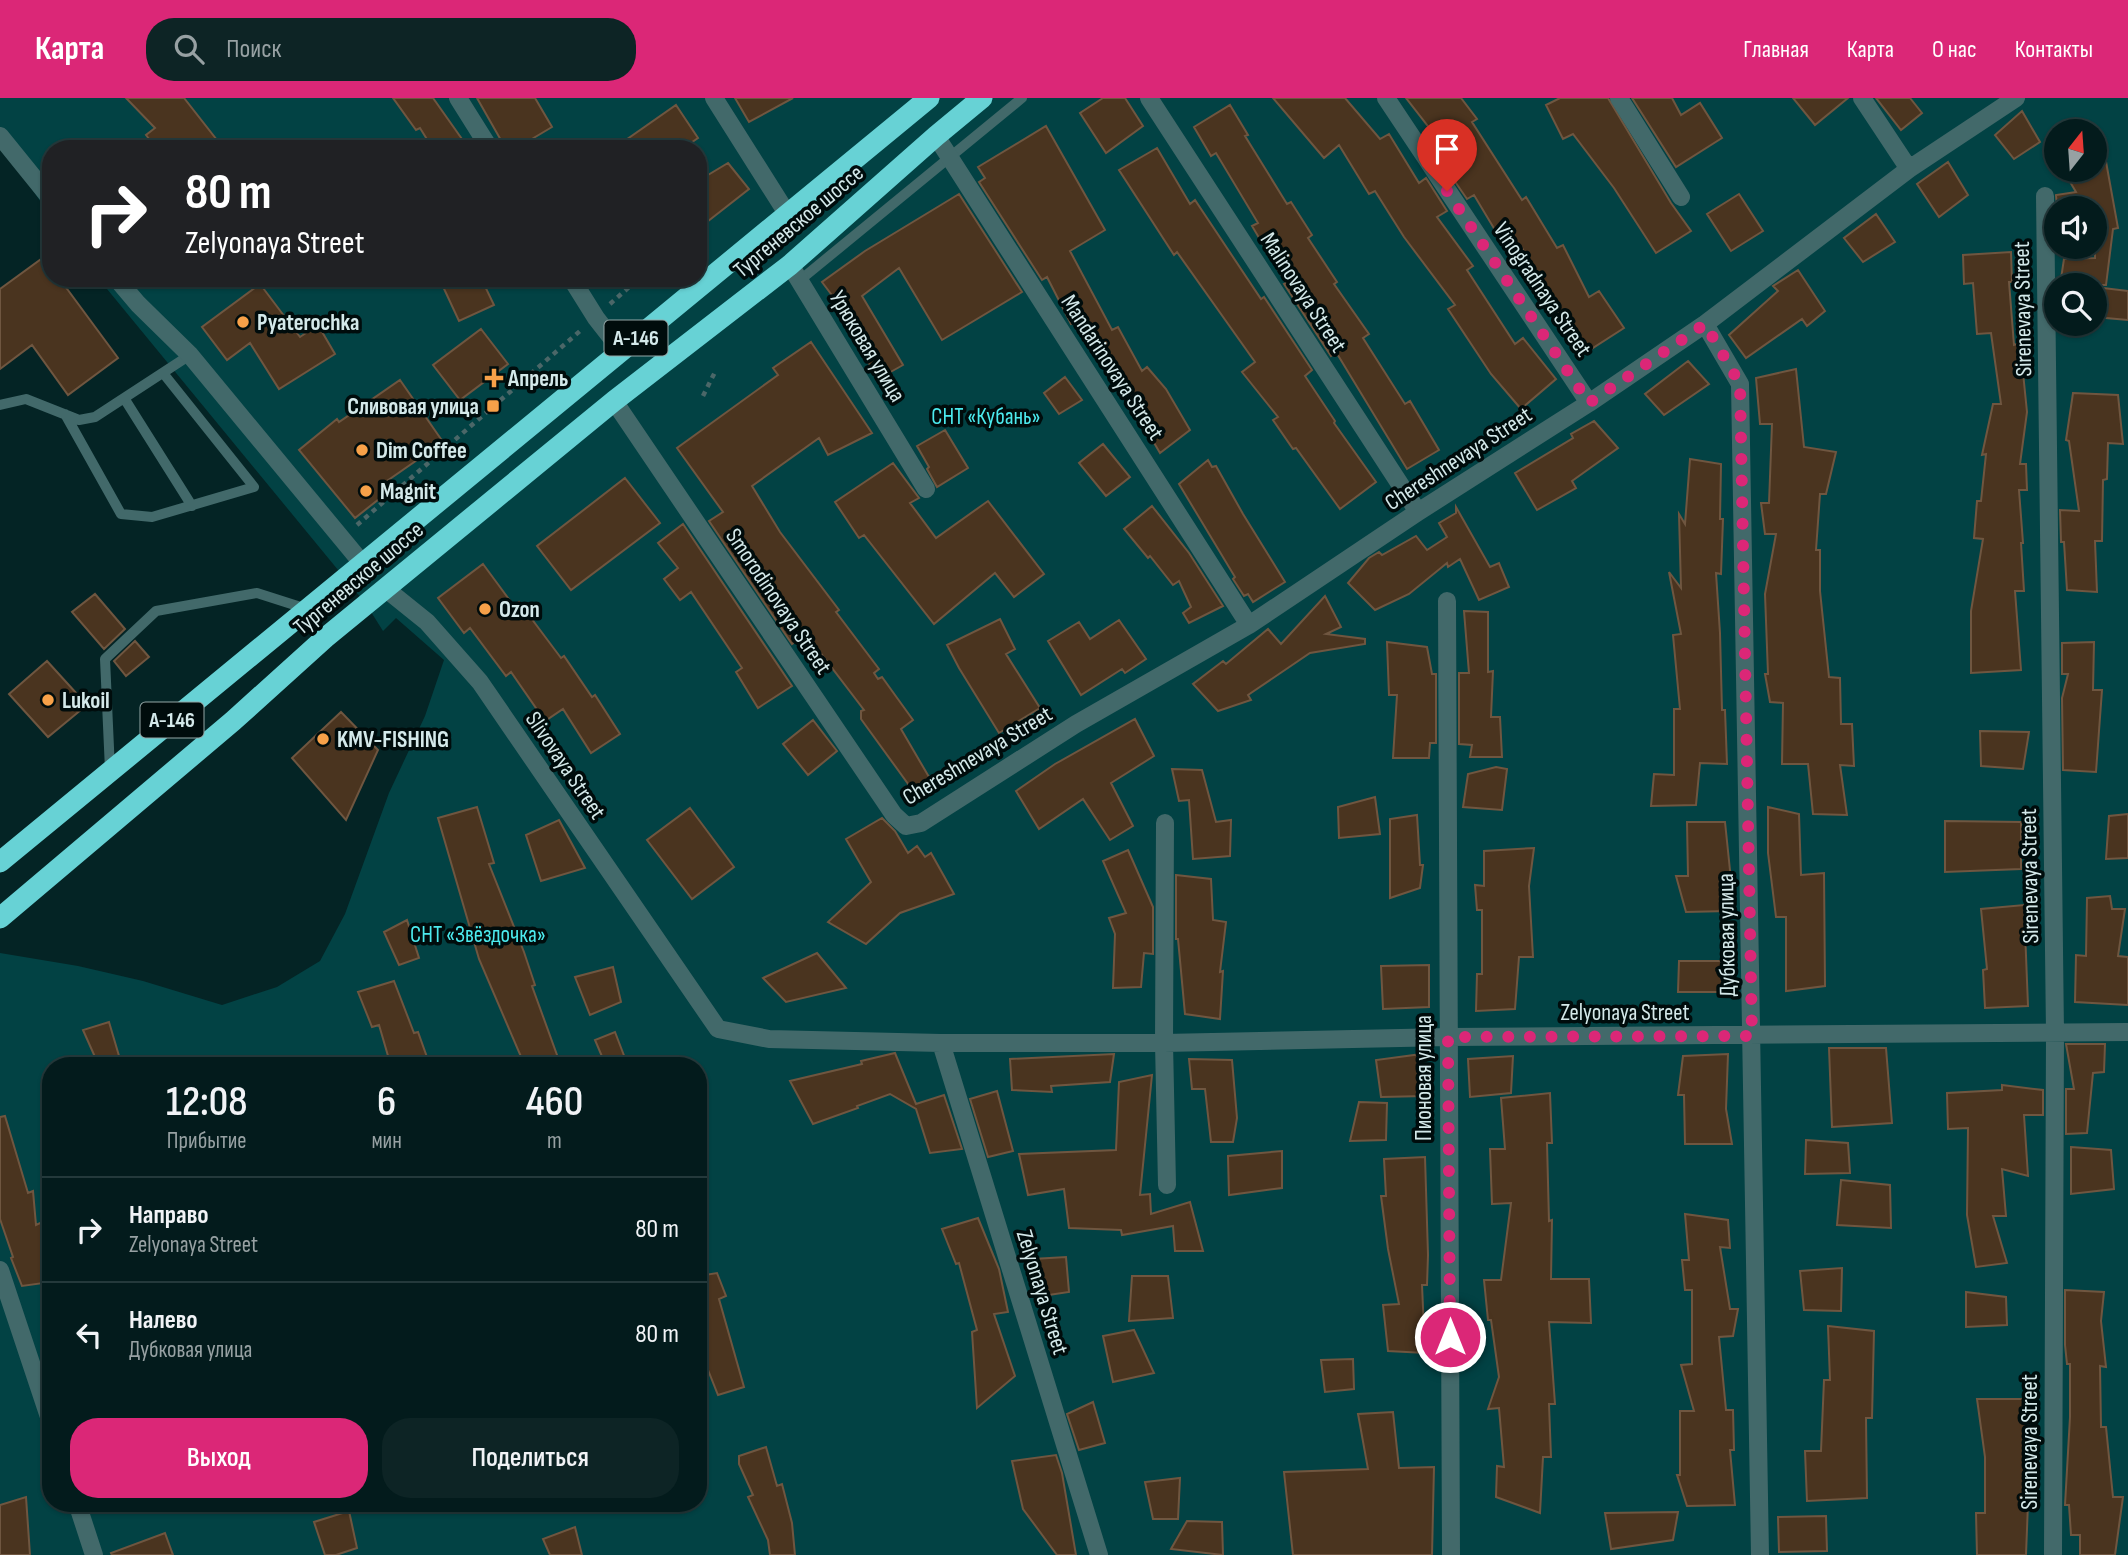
<!DOCTYPE html>
<html lang="ru">
<meta charset="utf-8">
<style>
:root{--surface:#031b1c;--page:#0d2425;--text:#f1f3f6;--muted:#97a1a3;--line:#24393b;--accent:#db2777}
body{margin:0;font-family:"Sofia Sans Condensed",sans-serif;background:var(--page);color:var(--text);height:100vh;display:flex;flex-direction:column;font-size:26px;white-space:nowrap}
*{box-sizing:border-box;margin:0}
p{font-size:23px;color:var(--muted)}
.icon{flex:none;width:38px;height:38px;fill:none;stroke:currentColor;stroke-width:2;stroke-linecap:round;stroke-linejoin:round}
.map{position:relative;flex:1;overflow:hidden}
.sheet{position:absolute;left:42px;top:959px;width:665px;height:455px;display:flex;flex-direction:column;background:var(--surface);border-radius:28px;box-shadow:0 2px 5px #0004,0 0 0 2px var(--line)}
.sheet>*{flex:none}
.hud{position:absolute;left:42px;top:42px;width:665px;height:147px;border-radius:28px;box-shadow:0 2px 5px #0004,0 0 0 2px var(--line);background:#202124;color:#fff;overflow:hidden}
.needle{width:46px;rotate:17deg}
.controls{position:absolute;left:2044px;top:21px;display:grid;gap:14px}
.controls a{display:grid;place-items:center;width:63px;height:63px;border-radius:50%;background:var(--surface);box-shadow:0 2px 5px #0004,0 0 0 2px var(--line);font-size:35px}
.pin{position:absolute;display:grid;place-items:center;width:60px;height:60px;color:#fff;margin:-72px -30px;border-radius:50% 50% 50% 0;rotate:-45deg;box-shadow:0 0 7px #0007}
.pin .icon{rotate:45deg}
.me{position:absolute;width:77px;margin:-38px;rotate:0deg;stroke-linejoin:round;filter:drop-shadow(0 0 5px #0008)}
.turn{display:flex;align-items:center;gap:24px;height:147px;padding:0 28px;font-size:32px}
.turn .icon{width:91px;height:91px;stroke-width:2.5}
.turn b{display:block;font-size:49px;line-height:60px}
.eta{display:flex;justify-content:space-evenly;align-items:center;height:119px;text-align:center}
.eta b{font-size:42px;font-weight:600;line-height:49px}
.primary-button{display:flex;gap:14px;margin-top:auto;padding:14px 28px}
.primary-button a{flex:1;height:80px;border-radius:28px;background:var(--accent);color:#fff;font-size:28px;font-weight:600;line-height:80px;text-align:center}
.primary-button a+a{background:var(--page);color:var(--text)}
ul{padding:0;list-style:none}
li{display:flex;align-items:center;gap:21px;height:105px;padding:0 28px;border-top:2px solid var(--line)}
li div{flex:1}
li b{display:block;font-size:26px}
li em{font-style:normal}
header{display:flex;align-items:center;gap:42px;box-sizing:border-box;height:98px;padding:0 35px;background:var(--accent);color:#fff}
header strong{font-size:33px}
nav{display:flex;gap:38px;margin-inline-start:auto;font-size:24px}
.search{width:490px;height:63px;background:var(--page);display:flex;align-items:center;gap:18px;box-sizing:border-box;padding:0 24px;border-radius:28px;color:var(--muted);font-size:26px}
.map>svg:first-child{display:block}
.green{fill:#024244;fill-rule:evenodd}
.building{fill:#4a341f;stroke:#6f5640;stroke-width:2}
.lines{fill:none;stroke-linecap:round;stroke-linejoin:round}
.path{stroke:#4b6768;stroke-width:4.5;stroke-dasharray:5 5;stroke-linecap:butt}
.lane{stroke:#42696a;stroke-width:10}
.street{stroke:#42696a;stroke-width:18}
.highway{stroke:#67d2d5;stroke-width:21}
.route{stroke:#db2777;stroke-width:12;stroke-dasharray:0 21.6}
.poi-dot{fill:#f7a149;stroke:#000c0c;stroke-width:2.5}
.labels{text-anchor:middle;stroke-width:7;stroke-linejoin:round;paint-order:stroke}
.shield{fill:#000c0c;stroke:#94a7a7;stroke-width:2}
.shield-label{font-size:21px;font-weight:bold;fill:#d4e9ea}
.street-label{font-size:23px;fill:#d4e9ea;stroke:#000c0c}
.poi-label{font-size:23px;font-weight:bold;fill:#d4e9ea;stroke:#000c0c;text-anchor:start}
.park-label{font-size:23px;fill:#4beaee;stroke:#000c0c}
</style>
<header>
<strong>Карта</strong>
<div class="search"><svg class="icon" aria-label="search" viewBox="0 0 24 24"><circle cx="10" cy="10" r="6"/><path d="M15 15l6 6"/></svg>Поиск</div>
<nav><a>Главная</a><a>Карта</a><a>О нас</a><a>Контакты</a></nav>
</header>
<div class="map">
<svg width="2128" height="1457" viewBox="0 0 2128 1457">
<rect width="100%" height="100%" fill="#042425"/>
<!-- green -->
<path class="green" d="M0 0H2128V1457H0V855L78 868 143 883 222 907 277 889 320 863 345 816 389 695 425 618 444 562 396 520 383 533 366 506 98 180H698V51H51V119L0 44ZM2056 33H2095V72H2056ZM2056 110H2095V149H2056ZM2056 187H2095V226H2056ZM51 968H698V1405H51Z"/>
<!-- building -->
<path class="building" d="M126 0H184L224 51H157L146 37 155 30Z
M393 0H433L469 51H433L420 30 416 32Z
M477 0H535L552 29 515 51H506Z
M735 0H793L749 24Z
M1103 0H1125L1143 28 1106 55 1080 15Z
M1273 0H1345L1380 41 1389 36 1419 85 1426 80 1447 113 1437 119 1473 168 1467 172 1515 246 1523 240 1556 281 1521 311 1491 276 1448 211 1455 207 1404 139 1375 93 1369 96 1339 47 1324 60Z
M1406 0H1461L1477 21 1472 24 1522 102 1526 99 1557 150 1563 147 1589 199 1599 193 1624 230 1585 255 1542 189 1522 150 1510 157 1474 97 1467 101 1445 69 1455 63Z
M1560 0H1608L1671 105 1691 133 1656 155 1614 90 1573 36 1563 41 1546 7Z
M1632 0H1672L1681 17 1700 5 1722 40 1676 69Z
M1793 0H1848L1815 27Z
M1876 0H1910L1922 15 1901 32Z
M676 7 698 40 682 51H613Z
M1230 7 1248 37 1245 38 1287 106 1291 104 1312 137 1308 140 1337 184 1334 186 1369 236 1363 240 1405 306 1410 303 1439 352 1407 371 1336 254 1331 258 1284 186 1286 185 1252 128 1258 125 1216 55 1211 58 1194 29Z
M2022 13 2040 44 2014 61 1995 37Z
M1046 28 1105 132 1070 153 1112 232 1118 229 1142 273 1147 269 1166 291 1190 332 1160 355 1143 326 1149 323 1109 278 1078 223 1071 226 1047 179 1042 182 979 84 985 80 978 69Z
M1157 50 1190 106 1195 102 1261 201 1264 199 1312 272 1305 278 1335 323 1334 325 1376 384 1340 411 1296 350 1293 351 1273 322 1278 319 1242 274 1255 264 1177 154 1174 157 1119 72Z
M2105 58 2118 130 2113 131 2106 187H2060L2064 161 2095 160V110H2057L2056 97 2076 94 2063 72H2095V59Z
M1948 64 1968 97 1939 119 1917 86Z
M728 65 749 91 698 131V83Z
M959 96 1022 194 942 242 899 170 862 198 903 267 878 281 844 223 849 220 822 184 865 153Z
M1739 96 1763 133 1731 153 1707 116Z
M1876 116 1895 144 1863 164 1844 140Z
M2011 154 2012 184H2009L2014 247 2020 245 2027 314 2020 366H2026L2027 392H2019L2023 445H2021L2024 493H2015L2021 572 1971 575V513L1983 441 1974 440 1977 403H1981L1986 356 1982 357 1993 306H2001L1991 235 1977 236 1973 185 1964 186 1963 157Z
M44 159 51 169V180H59L118 260 68 297 32 247 0 271V191Z
M1798 172 1825 213 1807 228 1802 221 1746 260 1729 237 1778 193 1773 188Z
M439 180H481L494 207 459 223Z
M260 186 300 239 318 227 335 256 279 291 250 245 227 262 202 229Z
M2095 189 2128 193V222L2095 219Z
M481 231 508 266 460 302 433 267Z
M811 244 872 335 828 357 819 340 752 388 780 434 839 512 836 514 879 571 874 575 878 581 882 579 913 622 901 631 936 691 919 701 861 621V613L864 612 806 536 792 546 709 423 723 414 677 350 778 277 773 270Z
M1688 263 1709 286 1664 317 1645 296Z
M1796 271 1804 349 1836 354 1826 396H1820L1816 452H1820V493L1829 579 1840 580 1841 626H1852L1854 668 1840 667 1847 717 1813 716 1808 666H1782L1783 605 1770 604 1765 576H1768L1765 496 1776 436H1765L1761 405H1769L1772 326H1760L1756 280Z
M1065 279 1082 302 1059 316 1044 295Z
M400 282 443 344 387 383 393 390 355 420 299 352 337 321 339 324Z
M2073 295 2118 297 2123 346 2108 345 2107 381 2103 382 2102 443H2095L2097 494 2067 492 2064 444H2061L2060 412 2079 413 2069 343 2066 342Z
M1594 323 1618 350 1572 383 1576 390 1537 412 1515 375 1573 340 1571 336Z
M945 332 968 370 937 389 927 371 929 369 917 348Z
M1103 346 1130 379 1106 398 1079 365Z
M1690 361 1721 366 1720 421H1723L1721 476 1716 475 1720 535 1722 612H1725L1727 666 1700 665 1696 707 1651 708 1654 676 1674 677V611H1680L1673 537 1681 536 1669 474 1681 490 1679 416 1685 426Z
M1208 362 1212 369 1216 368 1243 416 1285 484 1253 504 1248 496 1244 498 1233 481 1235 479 1179 386Z
M893 365 919 400 910 405 936 440 988 403 1044 476 1014 499 995 475 934 526 864 437 859 440 835 404Z
M625 380 660 425 571 492 537 448Z
M1152 408 1189 455 1223 508 1189 525 1183 515 1191 509 1179 483 1173 487 1150 458 1148 460 1124 431Z
M1456 409 1490 469 1499 465 1509 489 1479 502 1460 461 1448 469 1447 465 1409 496 1375 512 1348 485 1369 460 1379 454 1382 457 1416 438 1427 452 1447 439 1439 425 1456 415Z
M683 426 792 588 758 610 736 574 742 570 691 494 680 502 664 481 678 470 658 445Z
M483 466 514 508 519 504 561 560 564 558 592 599 595 597 620 636 591 655 563 611 545 623 511 574 506 578 470 530 464 535 438 500Z
M95 496 125 531 104 551 72 514Z
M1325 498 1341 529 1326 536 1365 541V546L1310 555 1248 597 1251 602 1218 613 1193 586 1223 563 1226 566 1268 531 1281 546Z
M1464 513 1488 514V574L1493 573 1491 619H1500L1502 659H1470L1472 647 1459 646V575H1469Z
M1000 521 1015 551 1006 556 1040 610 999 635 959 570 947 547Z
M1119 522 1146 561 1125 575 1122 571 1081 597 1048 543 1079 524 1090 541Z
M135 543 149 559 126 578 114 563Z
M1387 544 1427 549 1432 576H1436V645H1430L1429 660H1393L1397 597H1389Z
M2094 544 2093 592H2102L2096 674 2063 672 2062 600 2068 576H2062V545Z
M47 563 87 607 48 639 9 596Z
M341 614 378 652 346 722 292 660Z
M1135 621 1154 658 1111 685 1133 728 1110 742 1083 701 1039 731 1016 693 1055 666Z
M813 622 837 653 808 677 783 646Z
M1980 633 2029 634 2023 671 1981 668Z
M1496 669 1507 671 1502 712 1463 709 1468 676Z
M1172 671 1202 672 1216 724 1231 722 1230 758 1193 761 1189 702 1179 703Z
M1375 699 1380 736 1339 740 1338 709Z
M477 709 494 765 489 766 524 854 535 887 532 888 561 968H525L479 861 438 720Z
M1768 709 1799 716 1801 777 1824 775 1825 888 1786 893V819H1776L1768 755Z
M690 710 734 769 692 801 647 742Z
M2128 716V760L2106 761 2109 718Z
M1417 717 1420 767H1423L1420 790 1390 800V721Z
M882 720 895 733 908 755 917 748 925 759 931 755 954 796 900 815 866 846 828 824 871 784 846 741Z
M559 722 585 770 541 783 526 737Z
M1945 723 2021 724V771L1945 774Z
M1687 724H1725L1731 782 1728 813 1686 814 1676 778H1688Z
M1534 750 1529 788 1533 859H1519L1515 911 1476 913 1477 876H1482V812H1477L1475 787 1484 788V753Z
M1128 752 1153 809V856L1144 855 1141 889 1113 890 1115 836 1109 820 1126 815 1103 763Z
M1176 777 1211 781 1213 822 1226 824 1220 874 1223 873 1220 921 1185 916 1178 841H1176Z
M2110 798 2112 811H2125L2118 858 2128 859V907L2075 904 2076 857 2086 858 2087 800Z
M2024 807 2028 908 1985 910 1983 872 1987 871 1981 811Z
M407 822 419 860 399 867 384 834Z
M817 855 846 890 786 904 763 880Z
M1679 863H1721L1722 894H1678Z
M1429 867V909L1383 911 1381 868Z
M613 869 621 904 590 917 575 879Z
M394 883 414 935 418 934 428 962 391 968 379 927 372 929 358 894Z
M109 924 122 968H99L83 932Z
M615 934 628 968H606L595 942Z
M2066 946H2105L2104 974 2093 975 2087 1035 2066 1036V991H2074Z
M1829 950H1886L1892 1025 1832 1029Z
M895 955 916 1006 944 997 962 1051 930 1055 916 1011 890 996 857 1008 858 1010 813 1026 790 983 862 966 861 963Z
M1114 956 1110 984 1051 988 1052 994 1012 992 1010 961Z
M1422 956 1425 998 1381 999 1376 962Z
M1728 956 1726 1011 1732 1046H1685L1684 997H1678L1683 958Z
M1513 958 1511 995 1470 999 1468 961Z
M1189 961 1232 962 1237 1020 1233 1044H1211L1205 991H1192Z
M1152 977 1140 1097 1150 1096 1151 1116 1190 1104 1203 1153H1175L1173 1128 1122 1137 1121 1132 1069 1130 1064 1091 1028 1097 1019 1056 1116 1052 1119 984Z
M2002 987 2043 992V1017H2024L2028 1078 2002 1071 2006 1118H1993L2007 1165 1976 1169 1967 1117 1968 1030 1948 1031 1947 995 2002 992Z
M997 993 1013 1053 988 1059 970 1001Z
M1550 995 1552 1045H1547L1549 1123 1552 1122 1551 1181H1589L1591 1225 1549 1224 1555 1306H1549L1551 1359H1543L1540 1415 1496 1399 1497 1368 1504 1369 1499 1310 1488 1311 1499 1279 1491 1222H1488L1484 1182H1501L1511 1105 1492 1106 1490 1051H1505L1501 1000Z
M1359 1004 1387 1005 1386 1042 1350 1043Z
M5 1018 28 1095 33 1093 36 1127 51 1120V1184L22 1188 11 1160 13 1159 0 1121V1019Z
M1806 1042 1848 1045 1850 1075 1805 1076Z
M2071 1049 2111 1052 2114 1091 2071 1096Z
M1282 1053V1090L1229 1097 1228 1058Z
M1425 1059 1428 1157 1427 1187H1422L1425 1255 1388 1253 1383 1207 1399 1206 1388 1151 1381 1098H1386L1384 1061Z
M1841 1082 1890 1087 1891 1130 1837 1127Z
M1685 1116 1728 1122 1730 1150 1720 1149 1730 1211H1738L1733 1238 1719 1239 1726 1312H1733L1734 1352H1730L1735 1407 1687 1408 1677 1377H1680V1313H1694L1681 1267 1692 1266V1192H1685L1682 1162H1689Z
M978 1120 999 1171 1008 1214 994 1216 1015 1278 977 1310 972 1234 977 1232 959 1165 956 1166 942 1131Z
M1066 1159 1069 1194 1035 1199 1033 1161Z
M1842 1170 1841 1213 1804 1212 1800 1173Z
M717 1175 726 1198 719 1201 744 1289 718 1297 702 1257 698 1258V1178Z
M1132 1178H1168L1173 1220 1129 1223Z
M2065 1192 2104 1194 2101 1223 2106 1269 2100 1268 2101 1329H2106L2113 1399H2123L2115 1457H2080V1437H2071L2069 1407H2065L2070 1319V1266H2067L2065 1247Z
M1966 1194 2006 1199 2007 1227 1966 1229Z
M1828 1228 1874 1233 1872 1320H1866L1867 1400 1807 1403 1805 1353H1821L1824 1282H1830Z
M1134 1232 1154 1275 1113 1284 1103 1238Z
M1353 1261 1354 1291 1325 1294 1321 1262Z
M1977 1301H2024L2028 1369 2033 1405H2028L2026 1457H1977L1976 1415H1985V1359Z
M1093 1304 1105 1345 1079 1352 1067 1316Z
M1393 1314 1399 1370 1434 1369 1432 1457H1293L1284 1374 1368 1371 1358 1316Z
M766 1349 777 1388 782 1386 792 1425 795 1457H770L768 1442 748 1399 753 1397 739 1366V1358Z
M1056 1357 1062 1375 1076 1457H1057L1023 1411 1012 1363Z
M1180 1380 1178 1421H1153L1145 1384Z
M26 1399 30 1457H0V1407Z
M349 1413 357 1450 336 1457H325L314 1424Z
M1678 1414 1673 1442 1611 1451 1605 1415Z
M1826 1418 1827 1453 1779 1454 1778 1419Z
M1187 1423 1222 1424 1223 1457 1171 1451Z
M575 1429 582 1457H550L543 1441Z
M165 1435 173 1457H112L111 1455Z"/>
<g class="lines">
<!-- path -->
<path class="path" d="M610 206 637 182
M703 298 715 274
M357 427 580 233"/>
<!-- lane -->
<path class="lane" d="M799 183 1022 0
M124 300 192 408
M0 307 26 301 79 322 95 319 190 257
M65 316 121 416 152 419 254 389 163 275
M110 672 105 561 156 513 257 495 307 511"/>
<!-- street -->
<path class="street" d="M458 0 490 51
M714 0 788 117
M1149 0 1418 414
M1386 0 1589 305
M1619 0 1681 99
M1862 0 1909 71
M0 38 51 101
M936 38 1249 527
M2045 98 2055 935 2053 1457
M790 167 926 391
M116 180 138 206 190 257 362 465
M571 180 596 220 621 252
M1705 226 1740 286 1760 1457
M614 303 894 717 906 728 921 725 1076 626 1249 527 1418 414 1589 305 1705 226 1909 71 2016 0
M386 491 427 524 480 584 718 931 769 941 941 945H1164L1448 939 2128 934
M1447 503 1451 1457
M1165 725 1164 945 1167 1087
M941 945 1099 1457
M0 1172 51 1325
M77 1405 94 1457"/>
<!-- highway -->
<path class="highway" d="M0 764 929 0
M0 820 233 623 325 540 614 303 790 167 936 38 982 0"/>
</g>
<g class="lines">
<!-- route -->
<path class="route" d="M1447 93 1589 305 1705 226 1740 286 1752 938 1448 939 1450 1239"/>
</g>
<!-- markers -->
<g class="poi-dot">
<circle cx="243" cy="224" r="7"/>
<path d="M490.5 269.5h7v7h7v7h-7v7h-7v-7h-7v-7h7z"/>
<rect x="486" y="301" width="14" height="14" rx="3.5"/>
<circle cx="362" cy="352" r="7"/>
<circle cx="366" cy="393" r="7"/>
<circle cx="485" cy="511" r="7"/>
<circle cx="48" cy="602" r="7"/>
<circle cx="323" cy="641" r="7"/>
</g>
<g class="labels">
<!-- shield labels -->
<g class="shield">
<rect x="604.5" y="222.5" width="63" height="35" rx="5"/>
<rect x="140.5" y="604.5" width="63" height="35" rx="5"/>
</g>
<g class="shield-label">
<text x="636" y="247">А-146</text>
<text x="172" y="629">А-146</text>
</g>
<!-- street labels -->
<g class="street-label">
<text transform="translate(798 123) rotate(-40)" y="8">Тургеневское шоссе</text>
<text transform="translate(1543 191) rotate(56)" y="8">Vinogradnaya Street</text>
<text transform="translate(1304 194) rotate(57)" y="8">Malinovaya Street</text>
<text transform="translate(2022 211) rotate(-91)" y="8">Sirenevaya Street</text>
<text transform="translate(868 248) rotate(59)" y="8">Урюковая улица</text>
<text transform="translate(1113 269) rotate(57)" y="8">Mandarinovaya Street</text>
<text transform="translate(1458 360) rotate(-33)" y="8">Chereshnevaya Street</text>
<text transform="translate(358 480) rotate(-40)" y="8">Тургеневское шоссе</text>
<text transform="translate(779 503) rotate(56)" y="8">Smorodinovaya Street</text>
<text transform="translate(977 657) rotate(-31)" y="8">Chereshnevaya Street</text>
<text transform="translate(566 667) rotate(56)" y="8">Slivovaya Street</text>
<text transform="translate(2029 778) rotate(-91)" y="8">Sirenevaya Street</text>
<text transform="translate(1726 837) rotate(-91)" y="8">Дубковая улица</text>
<text x="1625" y="922">Zelyonaya Street</text>
<text transform="translate(1423 980) rotate(-90)" y="8">Пионовая улица</text>
<text transform="translate(1043 1194) rotate(73)" y="8">Zelyonaya Street</text>
<text transform="translate(2029 1344) rotate(-90)" y="8">Sirenevaya Street</text>
</g>
<!-- poi labels -->
<g class="poi-label">
<text x="257" y="232">Pyaterochka</text>
<text x="508" y="288">Апрель</text>
<text x="479" y="316" text-anchor="end">Сливовая улица</text>
<text x="376" y="360">Dim Coffee</text>
<text x="380" y="401">Magnit</text>
<text x="499" y="519">Ozon</text>
<text x="62" y="610">Lukoil</text>
<text x="337" y="649">KMV-FISHING</text>
</g>
<!-- park labels -->
<g class="park-label">
<text x="986" y="326">СНТ «Кубань»</text>
<text x="478" y="844">СНТ «Звёздочка»</text>
</g>
</g>
</svg>
<div class="controls">
<a><svg class="needle" viewBox="-14 -14 28 28"><path d="M0-13l5 13h-10z" fill="#e53935"/><path d="M0 13l5-13h-10z" fill="#97a1a3"/></svg></a>
<a><svg class="icon" aria-label="sound" viewBox="0 0 24 24"><path d="M4 9h4l5-4v14l-5-4H4zM17 9q2 3 0 6"/></svg></a>
<a><svg class="icon" aria-label="search" viewBox="0 0 24 24"><circle cx="10" cy="10" r="6"/><path d="M15 15l6 6"/></svg></a>
</div>
<div class="pin" style="left:1447px;top:93px;background:#d93025"><svg class="icon" aria-label="arrive" viewBox="0 0 24 24"><path d="M6 21V4h12l-3 4 3 4H6"/></svg></div>
<svg class="me" style="left:1450px;top:1239px" viewBox="-20 -20 40 40"><circle r="17" fill="#db2777" stroke="#fff" stroke-width="3"/><path d="M0-11L8 9 0 5-8 9z" fill="#fff"/></svg>
<div class="hud">
<div class="turn"><svg class="icon" aria-label="right" viewBox="0 0 24 24"><path d="M7 20v-9h11M14 6l5 5-5 5"/></svg><div><b>80 m</b>Zelyonaya Street</div></div>
</div>
<section class="sheet">
<div class="eta">
<div><b>12:08</b><p>Прибытие</p></div>
<div><b>6</b><p>мин</p></div>
<div><b>460</b><p>m</p></div>
</div>
<ul>
<li><svg class="icon" aria-label="right" viewBox="0 0 24 24"><path d="M7 20v-9h11M14 6l5 5-5 5"/></svg><div><b>Направо</b><p>Zelyonaya Street</p></div><em>80 m</em></li>
<li><svg class="icon" aria-label="left" viewBox="0 0 24 24"><path d="M17 20v-9H6M10 6l-5 5 5 5"/></svg><div><b>Налево</b><p>Дубковая улица</p></div><em>80 m</em></li>
</ul>
<div class="primary-button"><a>Выход</a><a>Поделиться</a></div>
</section>
</div>
